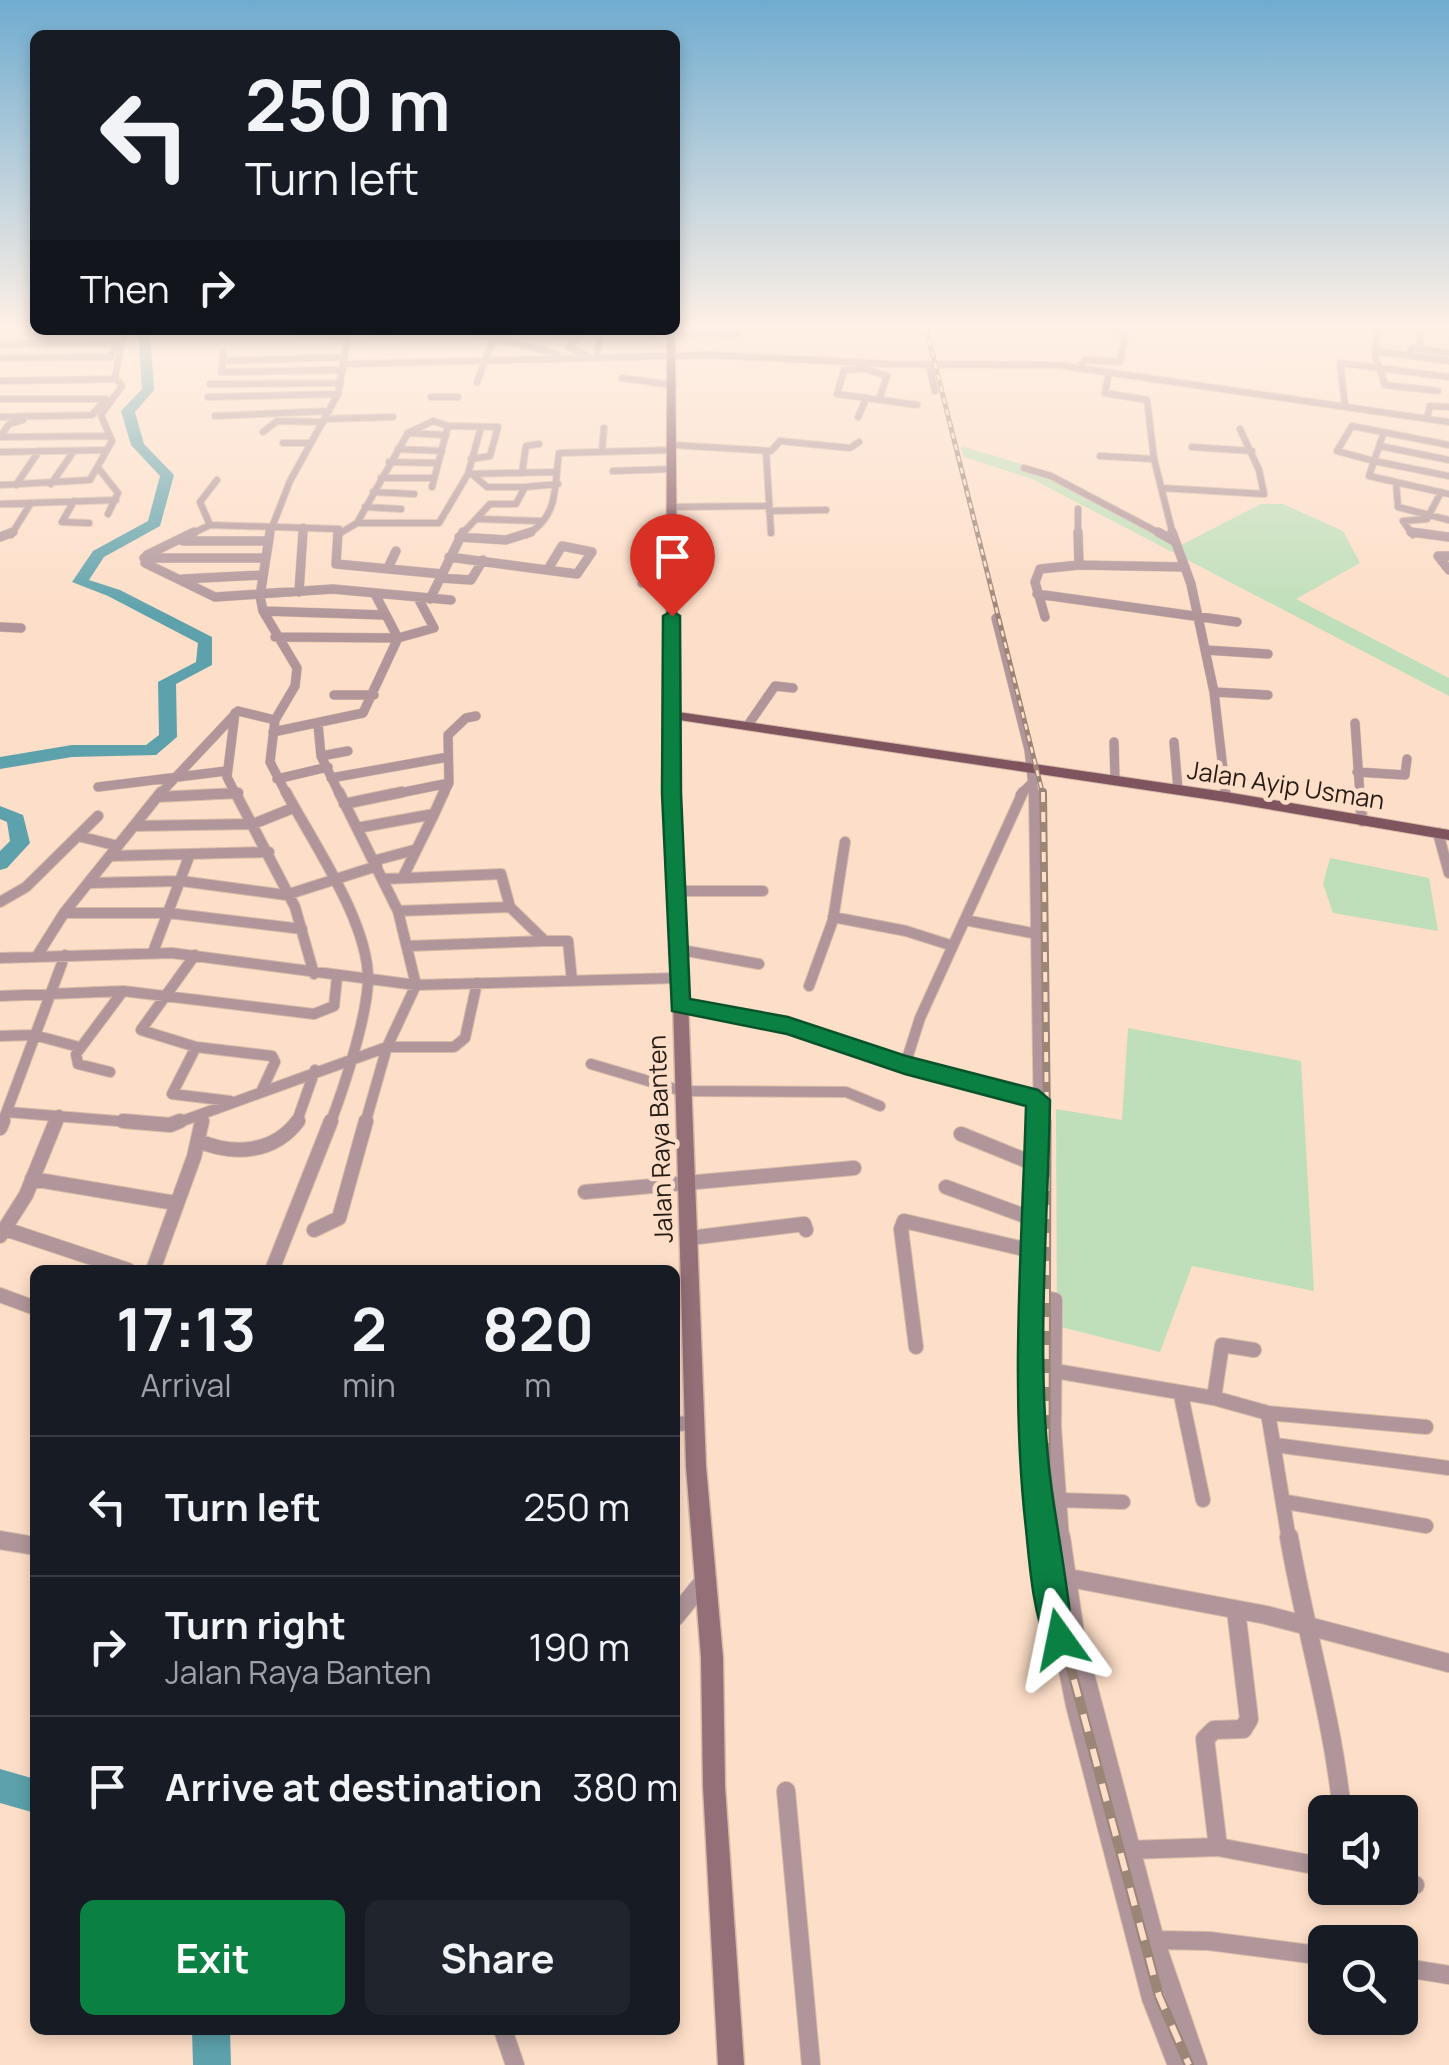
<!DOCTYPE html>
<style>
:root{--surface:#171b24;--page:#20242c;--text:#f1f3f6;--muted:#9ea1a6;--line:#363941;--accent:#0b8043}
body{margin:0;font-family:Manrope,sans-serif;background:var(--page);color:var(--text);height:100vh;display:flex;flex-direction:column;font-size:38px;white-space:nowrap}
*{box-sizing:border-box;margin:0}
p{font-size:32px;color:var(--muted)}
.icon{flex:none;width:55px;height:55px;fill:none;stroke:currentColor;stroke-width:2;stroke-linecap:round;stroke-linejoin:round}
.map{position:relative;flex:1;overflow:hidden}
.details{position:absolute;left:30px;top:1265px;width:650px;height:770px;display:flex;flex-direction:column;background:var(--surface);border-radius:15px;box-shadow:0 5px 15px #0003}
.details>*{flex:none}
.top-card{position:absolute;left:30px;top:30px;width:650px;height:305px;border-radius:15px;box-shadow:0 5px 15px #0003;background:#171b24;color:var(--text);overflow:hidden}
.buttons{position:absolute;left:1308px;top:1795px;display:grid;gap:20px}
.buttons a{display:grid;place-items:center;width:110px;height:110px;border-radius:15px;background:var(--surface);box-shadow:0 5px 15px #0003;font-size:50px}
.pin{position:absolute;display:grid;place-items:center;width:85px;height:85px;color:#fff;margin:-102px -42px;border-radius:50% 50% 50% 0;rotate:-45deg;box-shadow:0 0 10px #0007}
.pin .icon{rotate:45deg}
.me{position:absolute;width:110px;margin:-55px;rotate:348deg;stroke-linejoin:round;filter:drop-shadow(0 0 8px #0008)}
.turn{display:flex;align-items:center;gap:35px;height:210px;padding:0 50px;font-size:45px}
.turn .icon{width:130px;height:130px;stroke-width:2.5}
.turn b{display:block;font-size:70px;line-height:85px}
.then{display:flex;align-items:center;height:95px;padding:0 50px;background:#0003;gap:20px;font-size:38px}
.eta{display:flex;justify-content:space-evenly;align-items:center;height:170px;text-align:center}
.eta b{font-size:60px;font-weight:700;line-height:70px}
.button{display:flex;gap:20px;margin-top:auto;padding:20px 50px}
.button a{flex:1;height:115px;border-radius:15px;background:var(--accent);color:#fff;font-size:40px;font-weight:700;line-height:115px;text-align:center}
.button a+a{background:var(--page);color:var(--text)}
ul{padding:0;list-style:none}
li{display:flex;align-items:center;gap:30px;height:140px;padding:0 50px;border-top:2px solid var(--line)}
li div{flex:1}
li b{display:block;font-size:38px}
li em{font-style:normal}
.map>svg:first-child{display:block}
.green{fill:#bedfb9}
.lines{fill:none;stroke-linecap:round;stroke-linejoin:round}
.river{fill:#5ca1ab;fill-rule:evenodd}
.minor-far4-casing{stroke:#d6bba8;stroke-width:8}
.minor-far3-casing{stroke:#d6bba8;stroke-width:10}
.minor-far2-casing{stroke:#d6bba8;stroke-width:12}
.minor-far1-casing{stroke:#d6bba8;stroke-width:16}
.minor-casing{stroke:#d6bba8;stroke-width:20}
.secondary-casing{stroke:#d6bba8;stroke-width:3}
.primary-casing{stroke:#d6bba8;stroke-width:2}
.minor-far4{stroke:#b0969b;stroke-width:6}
.minor-far3{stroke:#b0969b;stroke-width:9}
.minor-far2{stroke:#b0969b;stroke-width:10}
.minor-far1{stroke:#b0969b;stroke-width:14}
.minor{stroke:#b0969b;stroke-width:18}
.secondary{fill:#946f78;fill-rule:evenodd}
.primary{fill:#80545f;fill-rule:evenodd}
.rail-far3-casing{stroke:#9b8576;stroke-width:5}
.rail-far2-casing{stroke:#9b8576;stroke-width:8}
.rail-far1-casing{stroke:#9b8576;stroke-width:9}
.rail-casing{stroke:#9b8576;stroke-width:10}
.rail-far3{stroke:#fddec8;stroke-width:2.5;stroke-dasharray:6;stroke-linecap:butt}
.rail-far2{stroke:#fddec8;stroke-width:4;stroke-dasharray:10;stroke-linecap:butt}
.rail-far1{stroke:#fddec8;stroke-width:5;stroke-dasharray:14;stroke-linecap:butt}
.rail{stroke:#fddec8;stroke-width:6;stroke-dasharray:18;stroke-linecap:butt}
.route{fill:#0b8043;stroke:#07532c;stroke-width:2.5}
.labels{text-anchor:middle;stroke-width:9;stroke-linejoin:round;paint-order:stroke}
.street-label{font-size:25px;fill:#271c15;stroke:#fddec8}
</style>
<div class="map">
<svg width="1449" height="2065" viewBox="0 0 1449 2065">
<rect width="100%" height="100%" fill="#fddec8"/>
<!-- green -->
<path class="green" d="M961 446 1042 470 1163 532 1177 547 1261 504H1283L1343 531 1360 563 1296 599 1449 678V696L1032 479 964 457Z
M1330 858 1429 878 1438 931 1333 913 1323 884Z
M1128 1028 1301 1061 1314 1291 1192 1266 1160 1352 1057 1326 1056 1109 1122 1120Z"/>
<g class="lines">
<!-- river -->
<path class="river" d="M138 330H150L154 390 135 412 144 444 174 475 160 526 104 557 89 580 120 590 212 637V665L176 684 177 737 156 755 72 757 0 769V757L72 745H146L159 735 158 682 196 662 198 643 108 596 72 582 93 551 148 521 160 476 131 445 121 411 142 389Z
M0 806 23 815 30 843 7 868 0 870V851L10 841 7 822 0 819Z
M0 1769 35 1779V1813L0 1803Z
M192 2030H230L231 2065H193Z"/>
<!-- minor-far4 casing -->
<g class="minor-far4-casing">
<path id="minor-far4" d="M1377 328 1375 355 1385 385 1438 391
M1420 328V348
M265 330 346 337
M464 330 557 354
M548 330 577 338
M587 330 568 347 588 356
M349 331 392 334
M672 333 737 334
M0 344 116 343 111 357 0 358
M1375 351 1449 361
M223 352V361L344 357
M1408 355 1412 348 1449 353
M597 357 601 333
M223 361 221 372 343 370
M343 364 711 355 889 364 1058 365 1449 422
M929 365 935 391
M861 368 887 376 879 400
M1078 368 1085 360 1120 362 1125 333 1110 328
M859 369 844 370 837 394 917 405
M1109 373 1105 393 1147 400 1154 459 1173 535
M622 378 673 385
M0 381 115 379
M477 382 491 344 513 330
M210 384 341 383
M208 397 338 394
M431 397H458
M0 399H106L92 415 0 417
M1345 405 1340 363 1449 377
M215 416 329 411
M858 417 866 399
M1427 418 1430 406 1449 407
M325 419 393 417
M448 426 498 427 490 456 471 459
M263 432 277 421 323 422
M1384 432 1374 461 1449 476
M408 433 446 435
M0 437 9 424 23 420
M0 437 108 436
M283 443H311
M673 445 771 451 780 441 850 448 859 442
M1449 445 1352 426 1337 451 1374 461 1369 476 1449 494
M1380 446 1449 460
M1192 447 1252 451
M398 449 442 451
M602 451 604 428
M766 451 771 533
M0 452 107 450
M1100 456 1154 459
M389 462 438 463
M1024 468 1051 476 1163 535
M99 469 118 493 108 514
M613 471 673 469
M522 473 526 446 539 444
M468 474 556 472
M472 474 487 487H525
M381 478H434
M217 480 200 502 210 525 339 529
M1396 482 1398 507 1449 520
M51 484 74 451
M0 485 90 480 112 441 101 415 122 386 115 377 124 330
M16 485 39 451
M1162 488 1264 494 1259 470 1240 429
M373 492 414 494
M74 501 62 522 89 523
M0 504 116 500
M365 507 401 509
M672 507 769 506
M1078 509V535
M769 511 826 510
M478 519 540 521
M357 523 408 433 433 421 448 426 432 487
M11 535 31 503
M189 535 210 525
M269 535 290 481 338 394 349 330
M303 535V527
M337 535 357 523H439L468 474 481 427
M461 535 490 504H516L525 487 558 484
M526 535C560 516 554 486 559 453L673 450
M1413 535 1403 521 1427 519 1441 492"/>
</g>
<!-- minor-far3 casing -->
<g class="minor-far3-casing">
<path id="minor-far3" d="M194 532 147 555 145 563 215 597 333 589 451 600
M270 532 260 596 263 611 297 668 295 686 275 720
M338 532 336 564 442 574
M1078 532 1079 565 1185 567
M1158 532 1174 541
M1172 532 1191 584 1214 692 1226 795
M1411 532 1449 537
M0 537 13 532
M459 537 506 540 531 532
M183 541H267
M1449 556H1438L1449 570
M449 557 577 574 592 552 562 546 548 569
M144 558H266
M646 560 672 559
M388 568 396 551
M440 578 471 580 483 560
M183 579 263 575
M642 583 671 584
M299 592 303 532
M375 594 398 638 434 628 418 598
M1037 594 1237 622
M430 599 463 532
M263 611 385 615
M1045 617 1035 582 1040 569 1079 565
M996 618 1029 750 1034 795
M0 627 21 628
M1205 650 1268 654
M1214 692 1268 695
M334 695H374
M235 713 227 777 236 795
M1355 723 1360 795
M318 724 321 756 340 795
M748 725 775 686 793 688
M273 732 363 713 398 638 275 637
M1114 742 1115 780
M1174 742 1178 790
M321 756 348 751
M1357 772 1405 775 1407 759
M331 778 448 757
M277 779 328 767
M98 787 226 771
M159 795 238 711 275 720 270 762 287 795
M200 795 238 793
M390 795 449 783
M443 795 449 783 448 735 466 718 476 716
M1020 795 1031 784"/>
</g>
<!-- minor-far2 casing -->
<g class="minor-far2-casing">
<path id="minor-far2" d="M235 792 295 907 314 974
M286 792C313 843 370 924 368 982 366 1020 344 1088 330 1124
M339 792 398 911 416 985 387 1047 365 1124
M1034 792 1039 1124
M1225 792 1226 797
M1360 792 1362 821
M157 797 161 792
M344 804 402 792
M134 826 253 824 293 808
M357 828 434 814 444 792
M1438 833 1449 873
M78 836 118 846
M110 856 269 852
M373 861 414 850
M404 875 434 814
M384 879 501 874 510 907 545 941 409 946
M89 883 181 881 286 895 377 866
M674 891H763
M0 902 26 887 98 816
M398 911 510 907
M64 913 157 797 238 793
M833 917 906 931 953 946
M965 920 1037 934
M545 941H568L572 981
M676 949 759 964
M153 952 190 854
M195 955 141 1030 196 1047 272 1056 275 1062 262 1090
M37 956 64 913H168L302 929
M0 958 172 953 416 985 678 978
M809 986 833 920 845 842
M0 996 123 991 314 1014 334 1006 337 977
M680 1005 788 1025 905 1065 1038 1100
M0 1036 34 1035 79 1047
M196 1047 172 1094 230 1101
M591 1064 682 1091 846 1092 880 1106
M905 1065 920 1018 1023 792
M110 1072 78 1064 76 1054 123 991
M7 1112 154 1124
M2 1124 65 955
M55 1124 59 1115
M174 1124 387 1047H454L465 1038 477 983
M201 1124 203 1116
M296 1124 315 1070"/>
</g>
<!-- minor-far1 casing -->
<g class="minor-far1-casing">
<path id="minor-far1" d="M123 1121 170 1125 180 1121
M1039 1121 1032 1471 1042 1540
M0 1128 3 1121
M961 1134 1037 1165
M199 1141C234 1156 274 1153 298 1121
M32 1179 175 1203
M946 1187 1036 1220
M585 1192 854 1168
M5 1229 128 1270
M314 1230 339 1218 366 1121
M0 1236 26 1195 56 1121
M690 1238 804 1224 806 1230
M153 1270 194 1157 202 1121
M272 1270 331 1121
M0 1295 35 1308
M1037 1296 1055 1300 1054 1427 1062 1540
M916 1347 901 1229 904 1221 1037 1252
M1055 1371 1214 1398 1268 1413 1289 1540
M1181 1395 1203 1500
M1214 1398 1222 1345 1254 1350
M1268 1413 1426 1427
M675 1424 695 1423
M1275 1445 1449 1468
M1059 1500 1123 1502
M1286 1502 1426 1526"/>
</g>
<!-- minor casing -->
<g class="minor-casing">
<path id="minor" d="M1041 1537 1075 1705 1151 1998 1177 2065
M1061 1537 1076 1640 1155 1940 1198 2065
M1289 1537C1305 1630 1333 1719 1342 1812
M0 1540 35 1546
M1064 1577 1266 1615 1449 1663
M675 1617 704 1581
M786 1791 811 2065
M1218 1847 1205 1739 1214 1730 1243 1729 1249 1719 1236 1610
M1129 1850 1218 1847 1325 1867
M1400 1882 1415 1885
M1155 1940 1209 1941 1325 1956
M1400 1967 1449 1975
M503 2030 515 2065"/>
</g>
<!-- secondary casing -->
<g class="secondary-casing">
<path id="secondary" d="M671 711 677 715 706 1466 723 1658 725 1786 744 2065H718L703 1786 701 1658 686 1466 665 715Z"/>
</g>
<!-- primary casing -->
<g class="primary-casing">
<path id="primary" d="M675 328 678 712 1226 792 1449 830V840L1226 802 666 718 667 330Z"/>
</g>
<!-- minor-far4 -->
<use href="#minor-far4" class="minor-far4"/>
<!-- minor-far3 -->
<use href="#minor-far3" class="minor-far3"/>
<!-- minor-far2 -->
<use href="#minor-far2" class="minor-far2"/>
<!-- minor-far1 -->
<use href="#minor-far1" class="minor-far1"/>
<!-- minor -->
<use href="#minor" class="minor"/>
<!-- secondary -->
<use href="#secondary" class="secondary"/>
<!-- primary -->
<use href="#primary" class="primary"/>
<!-- rail-far3 casing -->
<g class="rail-far3-casing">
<path id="rail-far3" d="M926 328 1043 795"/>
</g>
<!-- rail-far2 casing -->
<g class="rail-far2-casing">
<path id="rail-far2" d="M1043 792 1047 1124"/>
</g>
<!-- rail-far1 casing -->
<g class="rail-far1-casing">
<path id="rail-far1" d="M1047 1121 1046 1467 1055 1540"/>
</g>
<!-- rail casing -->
<g class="rail-casing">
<path id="rail" d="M1054 1537 1069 1661 1159 1996 1189 2065"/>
</g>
<!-- rail-far3 -->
<use href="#rail-far3" class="rail-far3"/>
<!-- rail-far2 -->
<use href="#rail-far2" class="rail-far2"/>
<!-- rail-far1 -->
<use href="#rail-far1" class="rail-far1"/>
<!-- rail -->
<use href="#rail" class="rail"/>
</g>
<!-- sky -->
<linearGradient id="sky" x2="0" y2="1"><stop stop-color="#70acd0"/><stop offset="0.53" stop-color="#fef0e6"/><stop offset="1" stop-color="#fef0e6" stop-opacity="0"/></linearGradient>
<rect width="1449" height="617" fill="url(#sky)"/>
<!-- route -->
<path class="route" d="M672 611 680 616 681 793 690 999 788 1017 906 1056 1038 1090 1050 1100C1048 1223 1035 1363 1051 1484 1054 1511 1077 1636 1071 1650L1060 1655 1049 1650C1033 1613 1030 1569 1026 1529 1010 1389 1022 1247 1026 1106L905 1074 787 1034 672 1011 662 793 663 616Z"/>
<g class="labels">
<!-- street labels -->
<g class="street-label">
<text transform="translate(1286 785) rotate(9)" y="9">Jalan Ayip Usman</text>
<text transform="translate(660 1139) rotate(-92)" y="9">Jalan Raya Banten</text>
</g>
</g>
</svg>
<div class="buttons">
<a><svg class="icon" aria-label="sound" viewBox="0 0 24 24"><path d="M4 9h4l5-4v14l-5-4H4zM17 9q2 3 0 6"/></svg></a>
<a><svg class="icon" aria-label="search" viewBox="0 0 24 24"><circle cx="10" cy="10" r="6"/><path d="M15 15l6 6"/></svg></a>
</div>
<div class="pin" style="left:672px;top:616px;background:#d93025"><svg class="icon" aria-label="arrive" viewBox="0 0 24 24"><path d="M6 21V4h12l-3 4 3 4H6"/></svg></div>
<svg class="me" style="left:1060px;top:1639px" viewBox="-20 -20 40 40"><path d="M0-17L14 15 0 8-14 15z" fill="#0b8043" stroke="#fff" stroke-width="4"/></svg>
<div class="top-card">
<div class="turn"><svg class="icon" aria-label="left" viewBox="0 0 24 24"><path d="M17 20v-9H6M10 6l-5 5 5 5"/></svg><div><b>250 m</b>Turn left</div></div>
<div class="then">Then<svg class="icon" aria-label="right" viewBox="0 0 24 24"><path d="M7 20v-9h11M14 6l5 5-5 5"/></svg></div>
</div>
<section class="details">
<div class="eta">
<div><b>17:13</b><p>Arrival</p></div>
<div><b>2</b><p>min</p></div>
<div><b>820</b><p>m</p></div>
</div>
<ul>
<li><svg class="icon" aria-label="left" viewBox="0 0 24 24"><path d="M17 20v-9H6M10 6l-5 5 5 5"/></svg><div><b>Turn left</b></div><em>250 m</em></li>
<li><svg class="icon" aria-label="right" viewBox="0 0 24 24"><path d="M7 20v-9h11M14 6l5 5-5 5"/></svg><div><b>Turn right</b><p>Jalan Raya Banten</p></div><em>190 m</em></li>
<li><svg class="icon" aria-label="arrive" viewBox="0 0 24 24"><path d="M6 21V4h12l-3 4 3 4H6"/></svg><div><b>Arrive at destination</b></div><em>380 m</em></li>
</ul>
<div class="button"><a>Exit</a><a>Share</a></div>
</section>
</div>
